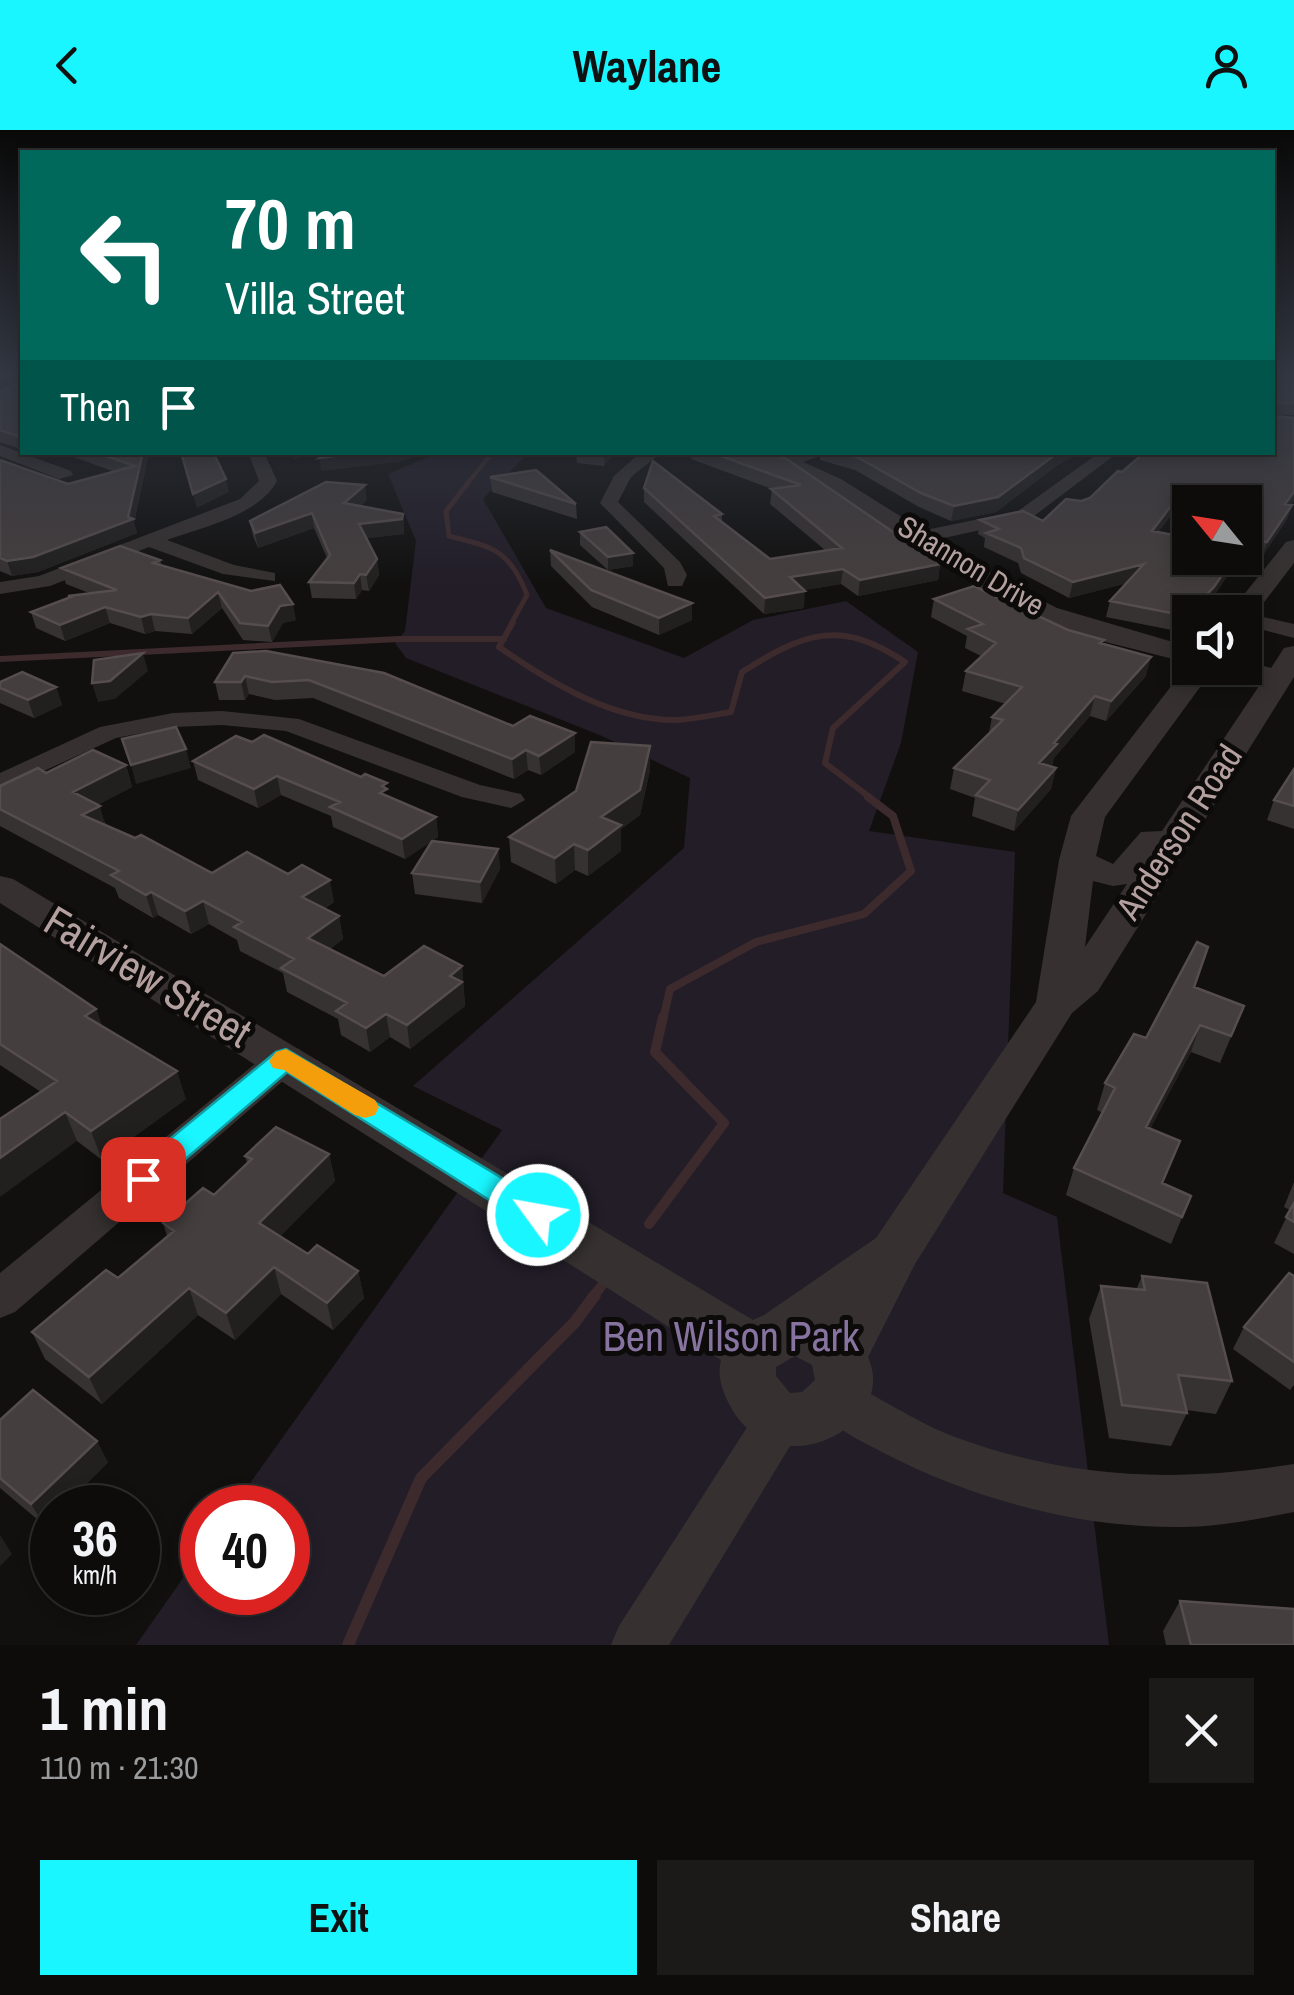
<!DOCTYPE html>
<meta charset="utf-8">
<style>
:root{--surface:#0d0c0b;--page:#1b1a19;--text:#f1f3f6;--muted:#9a9b9d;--line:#2d2c2c;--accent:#19f6ff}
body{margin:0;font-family:"Archivo Narrow",sans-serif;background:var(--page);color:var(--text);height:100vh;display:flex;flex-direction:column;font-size:38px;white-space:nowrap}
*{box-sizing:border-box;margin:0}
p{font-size:32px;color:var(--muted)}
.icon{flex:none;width:55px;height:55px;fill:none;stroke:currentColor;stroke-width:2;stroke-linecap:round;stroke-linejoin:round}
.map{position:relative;height:1515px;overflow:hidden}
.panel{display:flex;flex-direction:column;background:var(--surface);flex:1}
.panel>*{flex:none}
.banner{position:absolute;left:20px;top:20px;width:1255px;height:305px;border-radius:0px;box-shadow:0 5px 15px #0003,0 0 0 2px var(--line);background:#00695c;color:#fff;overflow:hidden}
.needle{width:65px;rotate:300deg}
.buttons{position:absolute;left:1172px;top:355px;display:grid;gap:20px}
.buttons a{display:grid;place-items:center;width:90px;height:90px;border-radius:0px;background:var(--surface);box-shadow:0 5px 15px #0003,0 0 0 2px var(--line);font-size:50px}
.speed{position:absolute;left:30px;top:1355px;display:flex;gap:20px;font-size:50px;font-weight:700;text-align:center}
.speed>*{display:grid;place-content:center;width:130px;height:130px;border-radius:50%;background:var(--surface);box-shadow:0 5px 15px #0003,0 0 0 2px var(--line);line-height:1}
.speed small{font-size:25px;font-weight:400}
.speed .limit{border:15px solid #d22;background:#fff;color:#111}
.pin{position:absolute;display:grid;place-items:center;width:85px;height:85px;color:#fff;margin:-42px;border-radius:20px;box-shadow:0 5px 15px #0006}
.me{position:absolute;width:110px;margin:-55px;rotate:302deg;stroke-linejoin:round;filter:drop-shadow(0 0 8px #0008)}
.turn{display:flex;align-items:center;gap:35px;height:210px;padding:0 40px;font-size:45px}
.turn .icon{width:130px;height:130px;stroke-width:2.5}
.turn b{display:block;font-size:70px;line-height:85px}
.then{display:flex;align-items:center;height:95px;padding:0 40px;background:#0003;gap:20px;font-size:38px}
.round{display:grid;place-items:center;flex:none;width:105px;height:105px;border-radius:0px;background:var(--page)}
.head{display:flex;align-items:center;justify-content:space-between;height:170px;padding:0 40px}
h1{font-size:60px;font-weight:700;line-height:75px}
.cta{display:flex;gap:20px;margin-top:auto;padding:20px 40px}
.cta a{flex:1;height:115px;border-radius:0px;background:var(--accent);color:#111;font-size:40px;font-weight:700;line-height:115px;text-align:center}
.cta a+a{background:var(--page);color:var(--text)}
header{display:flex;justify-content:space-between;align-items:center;height:130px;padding:0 40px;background:var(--accent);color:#111;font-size:45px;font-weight:700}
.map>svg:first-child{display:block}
.green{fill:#221d27}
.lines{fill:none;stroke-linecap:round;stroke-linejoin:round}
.stream-far5{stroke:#3d2a2d;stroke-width:4}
.stream-far4{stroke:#3d2a2d;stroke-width:5}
.stream-far3{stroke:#3d2a2d;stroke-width:6}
.stream-far2{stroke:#3d2a2d;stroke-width:8}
.stream-far1{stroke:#3d2a2d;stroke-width:10}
.stream{stroke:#3d2a2d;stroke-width:12}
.minor{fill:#363130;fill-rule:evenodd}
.tertiary{fill:#363130;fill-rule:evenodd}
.wall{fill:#373232}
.shaded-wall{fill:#22201f}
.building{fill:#453e3e;stroke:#564d4d;stroke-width:2.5}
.route{fill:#19f6ff;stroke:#10a0a6;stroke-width:2.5}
.slow{fill:#f59e0b}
.labels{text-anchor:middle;stroke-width:10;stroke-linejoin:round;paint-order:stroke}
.far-street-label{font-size:30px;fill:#b3a09f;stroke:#0c0b0a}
.street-label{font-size:35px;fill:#b3a09f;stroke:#0c0b0a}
.near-street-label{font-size:42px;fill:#b3a09f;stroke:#0c0b0a}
.near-park-label{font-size:42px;fill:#8773a0;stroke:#0c0b0a}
</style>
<header><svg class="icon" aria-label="back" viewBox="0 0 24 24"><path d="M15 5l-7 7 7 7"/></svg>Waylane<svg class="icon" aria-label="person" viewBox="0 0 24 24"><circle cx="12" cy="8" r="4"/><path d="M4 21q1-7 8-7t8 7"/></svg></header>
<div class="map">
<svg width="1294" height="1515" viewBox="0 0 1294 1515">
<rect width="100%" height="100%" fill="#11100f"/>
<!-- green -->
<path class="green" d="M437 323H528L483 369 546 478 684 528 753 490 846 471 918 522 901 613 869 701 1015 722 1003 1063 1057 1087 1109 1515H136L202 1421V1462H288V1378L233 1377 502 1000 413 956 684 718 690 648 602 606 406 528 395 513 405 501 416 411 388 344Z"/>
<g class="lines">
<!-- stream-far5 -->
<path class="stream-far5" d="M466 355 493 322"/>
<!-- stream-far4 -->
<path class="stream-far4" d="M468 353 446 381 449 406C493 417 510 420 527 465L511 494"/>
<!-- stream-far3 -->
<path class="stream-far3" d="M513 492 499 517C549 552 613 591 677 590 695 589 713 585 731 582L742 542C804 503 840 488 905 532L833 598 825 633 872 669
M0 529 399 509H504"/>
<!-- stream-far2 -->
<path class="stream-far2" d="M663 890 670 859 756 812 864 784 911 741 893 686 868 667"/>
<!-- stream-far1 -->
<path class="stream-far1" d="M649 1094 724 993 655 922 663 887
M593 1167 606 1150"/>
<!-- stream -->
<path class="stream" d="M348 1515 421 1348 575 1192 595 1165"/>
<!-- minor -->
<path class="minor" d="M0 315 71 341 73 345 59 349 0 326Z
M248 322H264L277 351C258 386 202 397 167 410L234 435 275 443V451L223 444 149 417 50 456 0 464V452L39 446 240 369 259 351Z
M641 322H662L631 347 618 372 680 432 687 445 682 456H668L664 438 600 373 614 346Z
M804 322H830L790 337 782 332Z
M1100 322 1116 324 1030 389 921 413 912 407 921 401 1018 381Z
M1245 483 1294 494V508L1245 495Z
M222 581 299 589 480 655 521 664 525 670 511 678 462 667 286 601 222 595 173 597 116 608 0 661V643L100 597 173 583Z
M286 915 299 919 304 928 299 937 15 1182 0 1188V1143L273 919Z
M839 1249C879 1265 914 1292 955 1307 1069 1349 1176 1353 1294 1334V1382C1257 1389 1219 1397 1181 1397 1078 1398 971 1369 880 1321 856 1308 827 1296 816 1271L823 1256Z
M781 1265 798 1271 804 1287 798 1303 669 1515H611L619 1496 764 1271Z"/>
<!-- tertiary -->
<path class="tertiary" d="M752 322H781L841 349 1004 451 1057 478 1190 517V538H1214L1105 687 1096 726 1113 734 1141 702 1162 701 1261 553 1227 544 1223 538H1245V531L1271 538 1284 518 1294 516V547L1098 861 1072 883 915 1134 868 1227C900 1297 773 1361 729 1274 722 1260 717 1246 721 1230L0 773V746L13 749 753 1190 764 1185 876 1108 1036 872 1059 730 1071 686 1189 533 1098 510 1038 490 986 461 826 358ZM1093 751 1113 756 1127 754 1085 817ZM795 1226 812 1235 815 1250 802 1262 790 1263 776 1246V1237Z
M1294 410V433L1252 488 1245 489V482H1230L1286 412Z"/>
</g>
<!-- wall -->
<path class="wall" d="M22 244 21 319 0 312V261L21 253 0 259Z
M1272 244H1294V285L1273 284V286L1294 288V370L1291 375H1292L1287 389 1262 427 1245 425V372H1190V376L1180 374 1158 402 1190 428H1239L1210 472 1200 482H1190V493L1182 502 1106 487 1110 471 1127 453 1069 468 1021 443 1018 433 984 417 985 408 978 404 980 390 1043 391 1090 368 1122 342Z
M60 322H149L134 393 137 403 38 442 12 446 0 441V330L68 354 115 342Z
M576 322H615L604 336 577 333Z
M691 322H773L940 434 938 450 858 466 841 454 804 460V478L764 484 644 372V358L722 384V391L770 429 825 420 770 374 772 359 691 329Z
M820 322H1081L1056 336 996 382 951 391 919 377 855 340 820 330Z
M490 347 576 374 577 389 492 362Z
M367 370 360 376 403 384 404 404 366 408 377 429 379 445 369 461 362 460 356 469 312 468 309 452 327 428 314 398 258 418 253 406 250 391Z
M580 402 633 436 608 440 580 415Z
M550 420 692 490 659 505 592 477 551 436Z
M160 430 162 436 296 490 283 493 272 512 243 510 222 478 192 504 155 501 145 504 110 493 65 511 36 498 31 482 68 468V466L89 463 66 454 61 438Z
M934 469 1068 500 1103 514 1146 546 1106 591 1090 586 1054 628 1051 637 1056 638 1051 659 1014 701 972 686 975 668 950 659 954 638 989 603 992 587 1006 574 962 561 966 541 981 526 965 518 967 506 931 487Z
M233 523 575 622 541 645 528 640 514 649 313 568 275 570 249 564 245 570H219L215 552Z
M0 552 56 557 62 575 34 588 0 573Z
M252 612 436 687 438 707 432 711 498 719 500 739 482 773 415 764 412 743 432 711 405 729 333 697 331 686 281 665 258 678 198 650 193 631Z
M126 635 132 657 97 675 106 695 212 743 334 772 324 779 339 786 343 809 330 819 384 846 462 836 465 876 410 919 390 907 370 922 341 905 338 889 287 862 283 843 240 821 237 810 209 794 191 804 158 785 153 788 119 768 115 758 0 696V656L46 643Z
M1294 639V699L1267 690 1274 670Z
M650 640 640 685 621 699V721L588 746 575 740 556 754 511 732 509 707Z
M0 814 96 879 102 896 186 969 102 1030 77 1011 41 962 0 935Z
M1194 857 1244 876 1220 933 1191 922 1150 998 1163 1054 1191 1066 1171 1114 1066 1065 1074 1038 1103 983 1097 980 1105 953Z
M329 1024 335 1051 280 1106 308 1124 358 1141 364 1168 333 1200 281 1164 235 1210 198 1185 102 1274 45 1229 32 1202 118 1148 167 1106 163 1093 214 1065 247 1033 245 1026Z
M1294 1052V1124L1274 1113 1290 1080 1284 1077Z
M1142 1146 1232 1251 1216 1284 1186 1280 1187 1283 1171 1316 1109 1308 1089 1189 1101 1156 1136 1160Z
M1294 1146V1255L1290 1260 1233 1219 1244 1197Z
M0 1290 108 1332 62 1378H52V1386L44 1395 0 1358Z
M1180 1471 1294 1515H1166L1163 1501Z"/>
<!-- shaded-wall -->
<path class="shaded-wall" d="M9 244H18L21 253 0 259V246Z
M22 304V318L21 319 17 306Z
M143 322H149L134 393 137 403 38 442 12 446 7 431 128 387Z
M292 322H308L294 330Z
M365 322H428L399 332 321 341 319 328Z
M604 322H615L604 336Z
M1059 322H1081L1056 336 996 382 951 391 954 376Z
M226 349 229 362 197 378 193 364Z
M365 355 367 370 346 388 344 373Z
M1183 360 1180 374 1148 415 1152 401Z
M1294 362V370L1281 388 1285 374Z
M1292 375 1287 389 1262 427 1267 412Z
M312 383 314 398 258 418 255 403Z
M403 384 404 404 361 409 359 394Z
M633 423V436L608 440V427Z
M1234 428H1239L1210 472 1200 482H1190V493L1182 502 1186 486Z
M377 429 379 445 369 461 366 445Z
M940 434 938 450 858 466 860 450Z
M1144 434 1140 450 1069 468 1073 452Z
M843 439 841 454 789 463 790 447Z
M360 444 362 460 356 469 354 453Z
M805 461 804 478 764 484 765 468Z
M218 462 222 478 192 504 188 488Z
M692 473V490L659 505V488Z
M293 474 296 490 283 493 272 512 268 496 280 476Z
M105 477 110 493 65 511 60 495Z
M151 484 155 501 145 504 141 487Z
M143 523 148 541 115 569 98 572 92 553Z
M1151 527 1146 546 1106 591 1111 571Z
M245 546 249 564 245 570 241 552Z
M56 557 62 575 34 588 28 570Z
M1095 566 1090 586 1054 628 1053 634 1034 654 1039 633 1054 613Z
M575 603V622L541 645 539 626Z
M650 616V640L640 685 621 699V721L588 746V720L601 687Z
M186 619 191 638 136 654 131 635Z
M526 620 528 640 514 649 512 629Z
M126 635 132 657 80 684 73 662Z
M1056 638 1051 659 1014 701 1018 680Z
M277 646 281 665 258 678 254 659Z
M100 676 106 698 82 685Z
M436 687 438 707 405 729 402 709Z
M574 714 575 740 556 754 555 728Z
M498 719 500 739 482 773 480 752Z
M330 750 334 772 306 790 302 767Z
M151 762 158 785 153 788 146 765Z
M203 771 209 794 191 804 185 781Z
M339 786 343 809 313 831 308 808Z
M462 836 465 876 410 919 407 895 450 846Z
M96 879 106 907 85 886Z
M386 884 390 907 370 922 366 898Z
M1200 895 1191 922 1137 1024 1146 997Z
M177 941 186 969 102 1030 91 1001Z
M65 982 77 1011 0 1067V1028Z
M329 1024 335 1051 267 1120 259 1093Z
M274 1137 281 1164 235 1210 226 1183Z
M358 1141 364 1168 333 1200 327 1173Z
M189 1158 198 1185 102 1274 89 1247Z
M97 1311 108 1332 62 1378H52V1386L44 1395 31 1374Z
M0 1405 12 1424 0 1436Z"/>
<!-- building -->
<path class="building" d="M19 244H22V304L17 306 0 300V261L22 253Z
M1272 244H1294V273L1273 272V286L1294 288V362L1285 374 1292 375 1267 412 1245 411V372H1227L1230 369 1183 360 1152 401 1190 408V428H1234L1214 457 1186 486 1110 471 1144 434 1073 452 1024 428 1021 418 986 403 999 399 980 390 1023 381 1043 391 1066 369 1081 371 1090 368 1118 341 1122 342 1145 322H1272Z
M95 322H143L128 387 133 389 33 427 7 431 0 428V330L68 354 135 336Z
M181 322H213L226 349 193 364Z
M326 322H365L319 328Z
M710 322H773L788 330 940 434 860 450 843 439 790 447 805 461 765 468 644 358 653 331 722 384 714 386 770 429 842 418 771 359 801 355Z
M841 322H1059L998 367 954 376 921 363 857 327Z
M536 340 576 374 490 347Z
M326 352 365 355 344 373 403 384 402 389 359 394 377 429 366 445 360 444 354 453 309 452 330 425 312 383 255 403 250 391Z
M606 397 633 423 608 427 580 402Z
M120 416 160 430 153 433 251 461 280 455 293 474 280 476 268 496 240 493 218 462 188 488 151 484 141 487 105 477 60 495 31 482 71 467 68 466 117 460 61 438Z
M550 420 692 473 659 488 591 460Z
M974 456 1068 500 1104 510 1100 513 1151 527 1111 571 1095 566 1054 613 1057 614 1039 633 1056 638 1018 680 976 665 990 650 954 638 1003 590 992 587 1022 557 966 541 996 513 968 499 983 494 934 469Z
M266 521 384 543 513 596 530 586 575 603 539 626 526 620 512 629 309 550 272 552 245 546 241 552H215L233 523Z
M143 523 110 551 92 553 94 530Z
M22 542 56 557 28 570 0 558V552Z
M176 597 186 619 131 635 122 609Z
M264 605 361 647 365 644 387 653 382 656 387 659 380 663 436 687 402 709 330 677 340 672 277 646 254 659 193 631 236 606 252 612Z
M591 612 650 616 640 660 601 687 621 695 588 720 574 714 555 728 509 707 576 661Z
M93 620 126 635 73 662 100 676 82 685 135 708 141 705 212 743 247 722 288 744 302 735 330 750 302 767 339 786 308 808 384 846 424 816 462 836 450 846 462 852 407 895 386 884 366 898 336 881 347 873 281 838 294 829 234 797 242 792 203 771 185 781 151 762 146 765 111 745 119 741 0 679V656L38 638 46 643Z
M1294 639V676L1274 670Z
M432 711 498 719 480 752 412 743Z
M1197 812 1208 817 1194 857 1244 876 1231 906 1200 895 1146 997 1180 1011 1162 1053 1191 1066 1182 1087 1074 1038 1115 958 1105 953 1134 904 1146 908Z
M0 814 96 879 85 886 177 941 91 1001 65 982 0 1028V989L57 951 0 914Z
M276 997 329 1024 259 1093 308 1124 317 1115 358 1141 327 1173 274 1137 226 1183 189 1158 89 1247 32 1202 106 1140 118 1148 174 1101 163 1093 203 1058 214 1065 252 1029 245 1026Z
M1294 1073V1092L1286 1087Z
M1289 1143 1294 1146V1232L1244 1197Z
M1142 1146 1207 1153 1232 1251 1178 1245 1187 1283 1122 1275 1101 1156 1145 1160Z
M33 1260 97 1311 31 1374 0 1348V1290Z
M1180 1471 1294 1479V1515H1191Z"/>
<!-- sky -->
<linearGradient id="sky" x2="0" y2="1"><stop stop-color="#090908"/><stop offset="0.54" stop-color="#323742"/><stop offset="1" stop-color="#323742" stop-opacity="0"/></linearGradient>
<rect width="1294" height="456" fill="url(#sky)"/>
<!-- route -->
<path class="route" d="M286 919 549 1076 553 1085 549 1094 538 1097 527 1094 287 942 153 1057 143 1060 132 1057 128 1049 132 1040 276 922Z"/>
<!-- slow -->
<path class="slow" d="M286 919 375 970 379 977 375 985 365 988 355 985 284 940 273 938 269 931 276 922Z"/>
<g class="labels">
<!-- far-street labels -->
<g class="far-street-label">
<text transform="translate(971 436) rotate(31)" y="10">Shannon Drive</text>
</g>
<!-- street labels -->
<g class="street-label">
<text transform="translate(1179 702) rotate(-57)" y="12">Anderson Road</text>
</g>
<!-- near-street labels -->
<g class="near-street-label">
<text transform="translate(148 846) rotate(31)" y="15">Fairview Street</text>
</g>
<!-- near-park labels -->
<g class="near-park-label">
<text x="731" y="1221">Ben Wilson Park</text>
</g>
</g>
</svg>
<div class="buttons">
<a><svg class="needle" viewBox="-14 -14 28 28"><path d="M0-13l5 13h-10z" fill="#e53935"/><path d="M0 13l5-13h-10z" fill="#9a9b9d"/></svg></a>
<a><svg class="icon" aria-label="sound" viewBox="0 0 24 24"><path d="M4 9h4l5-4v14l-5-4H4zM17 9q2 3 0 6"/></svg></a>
</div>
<div class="speed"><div>36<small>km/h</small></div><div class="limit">40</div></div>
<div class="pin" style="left:143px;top:1049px;background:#d93025"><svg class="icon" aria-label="arrive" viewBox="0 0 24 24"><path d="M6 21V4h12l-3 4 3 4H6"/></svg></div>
<svg class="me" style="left:538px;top:1085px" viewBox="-20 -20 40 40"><circle r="17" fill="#19f6ff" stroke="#fff" stroke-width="3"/><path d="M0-11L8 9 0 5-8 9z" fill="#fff"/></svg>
<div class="banner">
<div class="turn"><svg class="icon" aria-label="left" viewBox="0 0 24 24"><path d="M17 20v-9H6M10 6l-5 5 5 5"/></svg><div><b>70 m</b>Villa Street</div></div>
<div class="then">Then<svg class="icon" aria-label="arrive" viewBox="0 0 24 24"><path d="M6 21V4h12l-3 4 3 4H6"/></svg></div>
</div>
</div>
<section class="panel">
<div class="head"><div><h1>1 min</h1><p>110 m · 21:30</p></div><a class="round"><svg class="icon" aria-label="close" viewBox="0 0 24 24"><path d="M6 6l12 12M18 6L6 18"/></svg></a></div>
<div class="cta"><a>Exit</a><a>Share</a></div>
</section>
